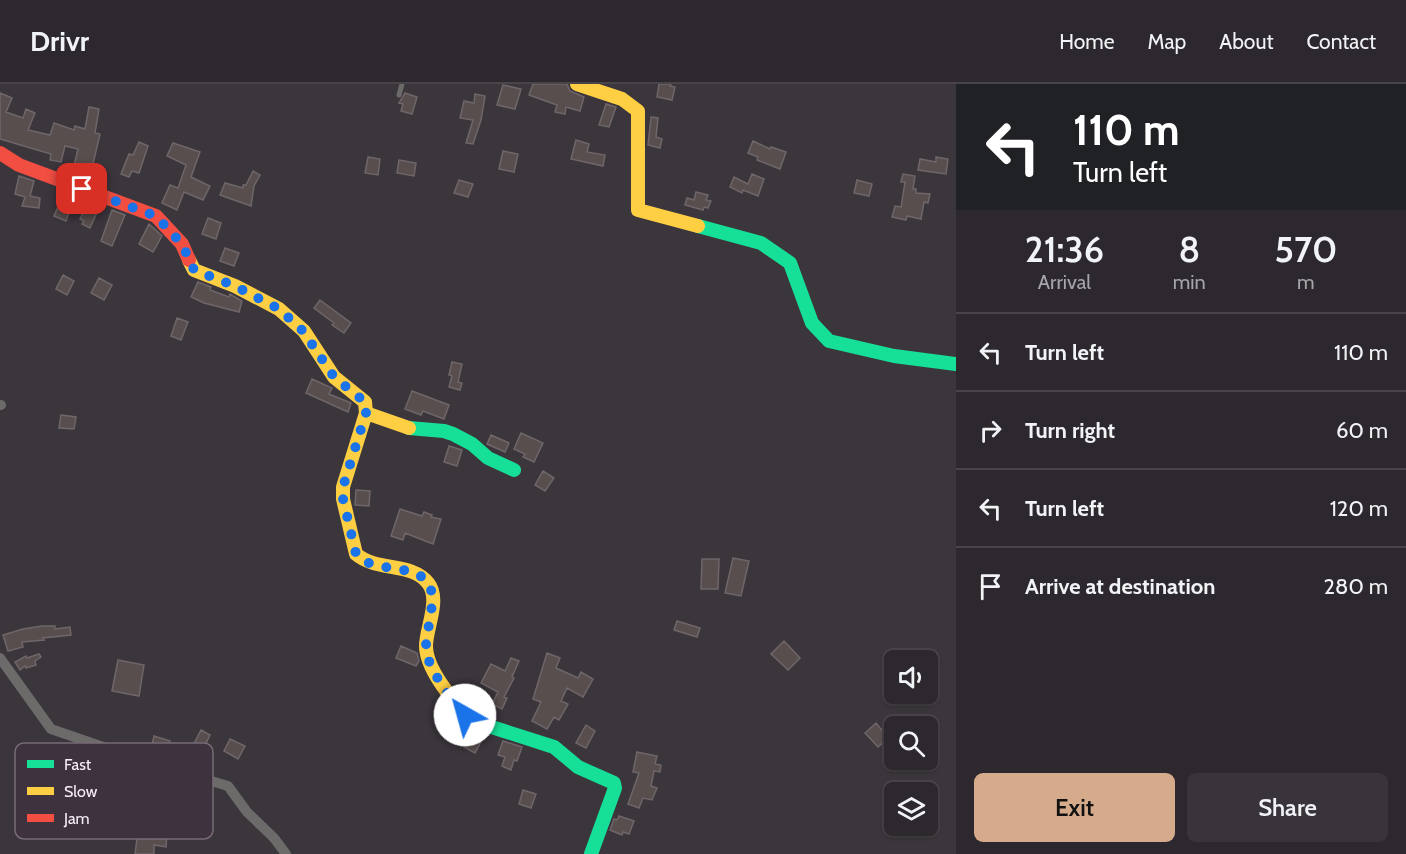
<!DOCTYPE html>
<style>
:root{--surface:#2c282d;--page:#383439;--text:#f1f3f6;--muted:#a6a6aa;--line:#484449;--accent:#d6ab8b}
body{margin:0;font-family:Cabin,sans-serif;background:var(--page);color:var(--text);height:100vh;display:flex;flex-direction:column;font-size:22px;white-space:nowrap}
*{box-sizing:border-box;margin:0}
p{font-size:20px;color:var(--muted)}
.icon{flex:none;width:33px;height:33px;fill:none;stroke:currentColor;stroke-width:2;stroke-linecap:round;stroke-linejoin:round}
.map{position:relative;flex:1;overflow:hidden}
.side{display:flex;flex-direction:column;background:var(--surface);width:450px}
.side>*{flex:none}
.hud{background:#202124;color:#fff;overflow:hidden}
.controls{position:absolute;left:884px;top:566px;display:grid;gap:12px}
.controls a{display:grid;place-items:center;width:54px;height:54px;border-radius:9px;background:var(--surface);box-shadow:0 2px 4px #0004,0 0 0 2px var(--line);font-size:30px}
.pin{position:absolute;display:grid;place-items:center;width:51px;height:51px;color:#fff;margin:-26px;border-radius:12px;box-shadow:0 3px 9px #0006}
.me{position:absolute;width:66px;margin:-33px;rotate:322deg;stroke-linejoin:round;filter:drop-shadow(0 0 4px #0008)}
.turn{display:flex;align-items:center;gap:21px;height:126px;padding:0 18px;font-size:27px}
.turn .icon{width:78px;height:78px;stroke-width:2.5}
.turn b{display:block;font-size:42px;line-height:51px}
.eta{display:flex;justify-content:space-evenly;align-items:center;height:102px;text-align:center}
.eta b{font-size:36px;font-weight:600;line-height:42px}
.button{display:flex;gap:12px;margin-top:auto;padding:12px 18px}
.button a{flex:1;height:69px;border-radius:9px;background:var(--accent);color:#111;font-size:24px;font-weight:600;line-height:69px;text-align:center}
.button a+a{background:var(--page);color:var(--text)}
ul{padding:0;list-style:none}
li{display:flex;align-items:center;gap:18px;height:78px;padding:0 18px;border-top:2px solid var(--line)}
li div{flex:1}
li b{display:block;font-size:22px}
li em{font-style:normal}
header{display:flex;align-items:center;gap:36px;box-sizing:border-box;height:84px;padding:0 30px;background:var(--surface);border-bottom:2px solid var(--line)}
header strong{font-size:28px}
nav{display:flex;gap:33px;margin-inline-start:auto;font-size:21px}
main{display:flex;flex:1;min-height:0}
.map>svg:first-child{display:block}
.building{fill:#594e4e;stroke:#6e6669;stroke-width:1.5}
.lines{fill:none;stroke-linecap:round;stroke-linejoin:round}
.lane{stroke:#6d6a6a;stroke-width:5}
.street{stroke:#6d6a6a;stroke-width:10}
.fast{stroke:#16e098;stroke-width:14}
.slow{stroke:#ffcf43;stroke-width:14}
.jam{stroke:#f24e42;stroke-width:14}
.route{stroke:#1a73e8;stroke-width:10;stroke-dasharray:0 18}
.key{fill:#3e323f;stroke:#766b76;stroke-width:1.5}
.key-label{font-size:16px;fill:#f7eff8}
</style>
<header>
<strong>Drivr</strong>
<nav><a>Home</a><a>Map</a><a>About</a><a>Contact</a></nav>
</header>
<main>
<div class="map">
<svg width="956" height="770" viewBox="0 0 956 770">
<rect width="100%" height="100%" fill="#3b353c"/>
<!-- building -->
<path class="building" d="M533 0H567L570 7 584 13 580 27 566 23 565 30 555 28 557 21 529 11Z
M659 0H671L670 2 675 3 672 16 657 13Z
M503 1 521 5 515 25 497 21Z
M0 9 12 14 6 28 23 34 26 25 35 29 28 46 50 51 54 39 74 46 75 42 85 45 89 23 99 25 95 49 100 50 89 97 72 90 78 65 65 62 61 78 50 76 51 70 0 55Z
M405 9 417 13 412 30 401 27 403 20 399 19Z
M475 10 485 12 481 36 473 60 466 59 473 36 460 34 464 17 474 19Z
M606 20 616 23 609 43 599 41Z
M651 33 658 34 656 53 662 55 660 64 648 61Z
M576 56 589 60 587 68 605 71 603 82 571 75Z
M753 57 770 65 771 63 786 68 780 85 757 76 758 73 748 69Z
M139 58 148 62 139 89 132 87 129 93 121 90 129 70 133 71Z
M173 59 200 68 191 93 210 102 203 116 184 108 177 126 162 119 170 101 178 104 186 81 167 72Z
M503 67 518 70 514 88 499 85Z
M368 73 380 75 378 91 365 89Z
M936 73 948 75 946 90 918 86 920 75 936 78Z
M399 76 416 79 414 92 397 89Z
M253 87 260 91 254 102 251 122 220 111 225 99 243 104V101H246Z
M752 90 764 95 758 112 743 106 742 109 730 103 734 93 748 100Z
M903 90 915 92 913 105H916V109L930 110 928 119 924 118 921 135 907 132 906 136 892 133 895 122 901 123 905 98H901Z
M19 92 34 97 30 112 40 114 39 124 22 122 25 113 15 110Z
M459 96 473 100 468 113 454 109Z
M857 96 872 100 869 112 854 109Z
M696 108 708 111 706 116 711 117 708 124 704 123 703 126 685 121 687 114 694 116Z
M63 111 74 114 66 137 54 132Z
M88 117 100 122 90 144 82 140 84 137 80 135Z
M112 126 125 131 112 162 101 157Z
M208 134 221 139 216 155 202 150Z
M149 140 162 152 153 168 139 160Z
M225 164 239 169 234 182 220 177Z
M63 191 74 197 67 211 56 205Z
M99 194 112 201 104 216 91 209Z
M198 198 211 203 210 206 229 213 230 210 242 217 239 228 204 219 191 213Z
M320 216 351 239 344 249 332 241 334 239 314 224Z
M177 234 188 238 181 256 171 252Z
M452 278 462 280 458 298 462 299 460 306 449 303 452 292 449 291Z
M312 295 332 304 329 310 351 319 348 328 306 309Z
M412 307 449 321 444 335 423 327 421 331 405 325Z
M61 331 76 333 74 345 59 344Z
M521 349 543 359 534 378 523 373 525 370 514 365Z
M491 351 509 359 505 368 487 360Z
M449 362 462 366 457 382 444 378Z
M543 387 554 394 545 407 535 401Z
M356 406 370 407 369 422 355 421Z
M400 425 422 432 424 428 432 431 431 433 441 435 433 460 405 449 403 456 391 452Z
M733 474 749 477 741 512 725 509Z
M702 475H719L718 505H701Z
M677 537 700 544 697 553 674 546Z
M42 542H55V545L70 543 71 551 43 554 44 556 22 558 23 563 8 567 3 551 23 545Z
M784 557 800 574 788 586 771 570Z
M401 562 417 569 419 577 416 582 396 574Z
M547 569 560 574 556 584 578 594 581 588 593 595 583 613 567 604 561 617 568 620 559 636 554 633 547 645 532 637 541 618 533 615Z
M39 570 41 573 35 577 36 581 26 584 25 582 20 586 15 578 26 572 27 574Z
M511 574 519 577 512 593 514 594 504 613 507 614 502 625 492 620 498 608 481 599 491 580 505 587Z
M118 576 144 581 139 612 112 607Z
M876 639 888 654 878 663 865 649Z
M586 641 595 647 586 664 576 659Z
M201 646 210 651 195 682 185 677Z
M473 647 484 652 475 669 464 663Z
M154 652 170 657 167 669 151 665Z
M230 655 245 662 238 675 224 667Z
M503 657 522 663 517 677 514 676 511 686 502 682 505 673 498 671Z
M637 668 657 672 655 680 661 681 660 688 654 687 651 702 657 704 652 716 643 714 639 724 628 720 639 689 633 688Z
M523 706 536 710 531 724 519 720Z
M619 732 634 737 629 750 623 748 622 751 610 746 614 735 617 736Z
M138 747 167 750 166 763 154 761V770H135Z"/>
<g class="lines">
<!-- lane -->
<path class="lane" d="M399 11 402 0"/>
<!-- street -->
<path class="street" d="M0 321H1
M0 574 51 645 144 677 228 702 247 728 274 754 286 770"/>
<!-- fast -->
<path class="fast" d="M698 142 761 159 790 179 812 239 829 257 894 272 956 280
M409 344 444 347 453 350 472 360 488 374 514 386
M447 608 461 626 476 638 554 663 578 683 614 699 615 704 591 770"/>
<!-- slow -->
<path class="slow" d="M577 0 622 15 638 27V126L698 142
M189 176 194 186 235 202 279 225 304 247 334 293 365 318 366 329 409 344
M366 329 343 403V415L356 470C377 488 412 478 428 499 441 515 426 544 426 562 426 578 438 596 447 608"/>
<!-- jam -->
<path class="jam" d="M0 69 19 81 156 132 182 160 189 176"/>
</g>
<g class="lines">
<!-- route -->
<path class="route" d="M82 105 156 132 182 160 194 186 235 202 279 225 303 247 334 293 365 318 366 329 343 403V415L356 470C372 490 413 478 428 499 438 513 426 546 426 563 426 583 452 617 465 631"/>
</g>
<!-- legend -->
<rect x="15" y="659" width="198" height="96" rx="9" class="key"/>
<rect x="27" y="676" width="27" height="8" fill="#16e098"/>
<rect x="27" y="703" width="27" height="8" fill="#ffcf43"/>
<rect x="27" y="730" width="27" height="8" fill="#f24e42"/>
<g class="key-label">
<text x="64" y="686">Fast</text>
<text x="64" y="713">Slow</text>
<text x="64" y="740">Jam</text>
</g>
</svg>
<div class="controls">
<a><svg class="icon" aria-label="sound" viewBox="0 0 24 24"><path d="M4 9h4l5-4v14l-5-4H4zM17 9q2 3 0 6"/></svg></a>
<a><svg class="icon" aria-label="search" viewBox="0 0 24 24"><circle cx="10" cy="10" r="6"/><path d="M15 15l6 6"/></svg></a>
<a><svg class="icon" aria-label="layers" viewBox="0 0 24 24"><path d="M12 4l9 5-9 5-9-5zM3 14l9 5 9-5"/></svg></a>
</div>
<div class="pin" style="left:82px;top:105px;background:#d93025"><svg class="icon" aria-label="arrive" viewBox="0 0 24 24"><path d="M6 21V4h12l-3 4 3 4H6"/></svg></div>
<svg class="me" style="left:465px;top:631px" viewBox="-20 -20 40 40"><circle r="19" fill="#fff"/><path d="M0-13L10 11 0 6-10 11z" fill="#1a73e8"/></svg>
</div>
<section class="side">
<div class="hud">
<div class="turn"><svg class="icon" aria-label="left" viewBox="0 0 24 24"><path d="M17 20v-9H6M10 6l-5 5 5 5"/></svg><div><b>110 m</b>Turn left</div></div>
</div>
<div class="eta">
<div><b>21:36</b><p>Arrival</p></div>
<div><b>8</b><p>min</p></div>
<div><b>570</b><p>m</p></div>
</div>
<ul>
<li><svg class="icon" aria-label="left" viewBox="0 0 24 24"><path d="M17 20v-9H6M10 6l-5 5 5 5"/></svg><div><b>Turn left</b></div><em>110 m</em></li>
<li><svg class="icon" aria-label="right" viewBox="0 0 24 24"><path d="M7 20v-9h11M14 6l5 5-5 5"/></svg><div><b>Turn right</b></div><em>60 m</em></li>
<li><svg class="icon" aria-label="left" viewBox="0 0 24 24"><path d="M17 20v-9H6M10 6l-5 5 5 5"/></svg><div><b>Turn left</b></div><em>120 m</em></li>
<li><svg class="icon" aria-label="arrive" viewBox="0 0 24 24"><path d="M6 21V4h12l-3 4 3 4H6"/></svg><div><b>Arrive at destination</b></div><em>280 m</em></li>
</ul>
<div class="button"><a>Exit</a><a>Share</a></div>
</section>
</main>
